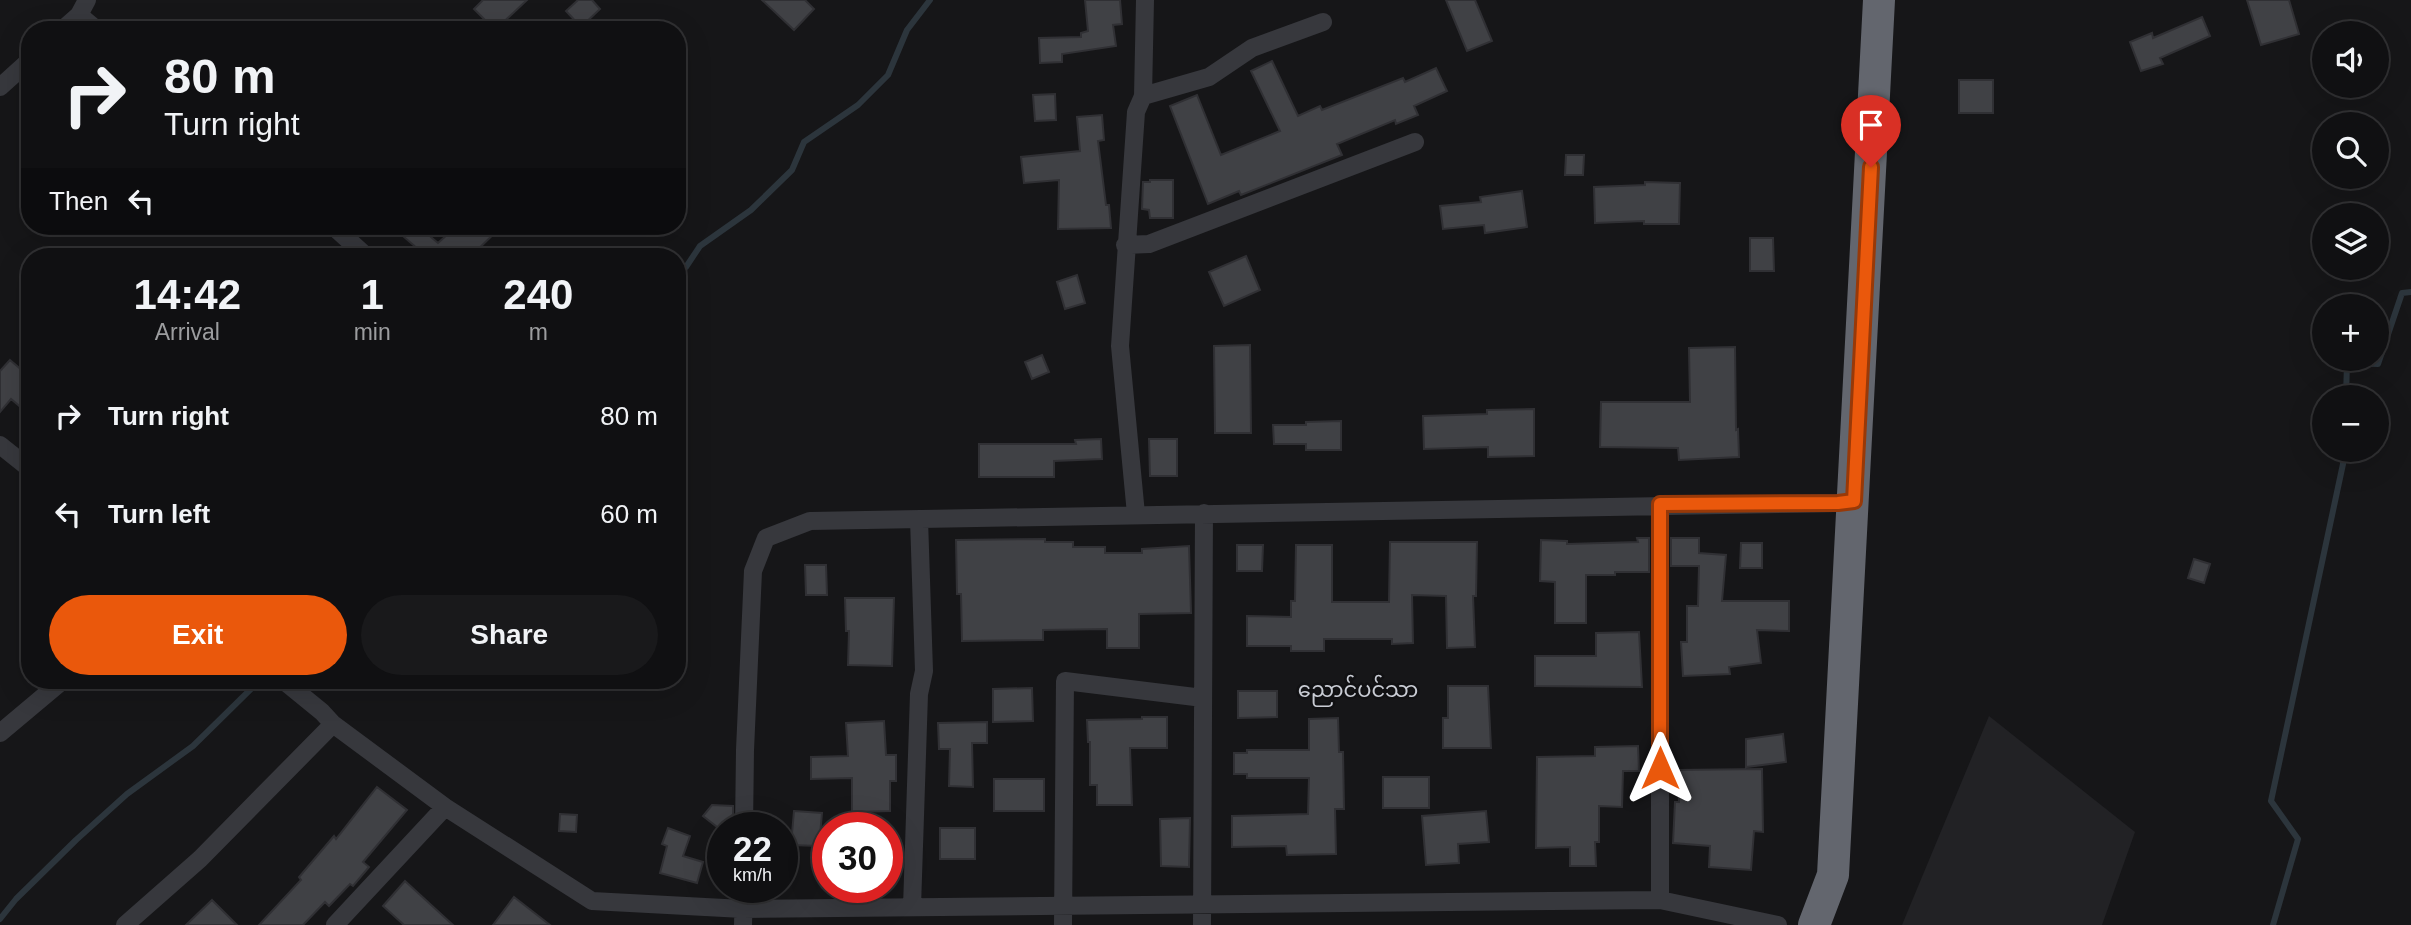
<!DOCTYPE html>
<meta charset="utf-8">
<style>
:root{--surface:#101012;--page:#19191b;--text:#f1f3f6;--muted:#9c9d9f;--line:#303032;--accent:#ea580c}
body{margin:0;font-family:Arial,"Noto Sans Myanmar",sans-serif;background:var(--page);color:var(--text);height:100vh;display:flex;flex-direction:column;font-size:26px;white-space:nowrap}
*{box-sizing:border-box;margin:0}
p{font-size:23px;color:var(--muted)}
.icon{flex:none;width:38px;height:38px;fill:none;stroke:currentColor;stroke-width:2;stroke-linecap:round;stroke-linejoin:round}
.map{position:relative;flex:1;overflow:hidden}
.drawer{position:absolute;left:21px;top:248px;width:665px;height:441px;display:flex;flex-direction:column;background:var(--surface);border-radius:28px;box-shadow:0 7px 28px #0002,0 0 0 2px var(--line)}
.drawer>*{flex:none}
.guide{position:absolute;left:21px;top:21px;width:665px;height:214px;border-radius:28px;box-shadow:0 7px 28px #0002,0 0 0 2px var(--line);background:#101012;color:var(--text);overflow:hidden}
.controls{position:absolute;left:2312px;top:21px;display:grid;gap:14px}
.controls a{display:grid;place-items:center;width:77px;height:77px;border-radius:50%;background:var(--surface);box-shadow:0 7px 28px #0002,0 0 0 2px var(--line);font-size:35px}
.speed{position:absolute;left:707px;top:812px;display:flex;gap:14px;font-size:35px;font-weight:700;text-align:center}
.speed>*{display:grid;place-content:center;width:91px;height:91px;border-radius:50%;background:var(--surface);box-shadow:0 7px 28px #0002,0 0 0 2px var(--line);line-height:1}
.speed small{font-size:18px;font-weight:400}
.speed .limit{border:10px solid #d22;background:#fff;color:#111}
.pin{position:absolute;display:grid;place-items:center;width:60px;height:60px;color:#fff;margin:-72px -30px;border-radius:50% 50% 50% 0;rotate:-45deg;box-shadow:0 0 7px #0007}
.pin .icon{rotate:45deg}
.me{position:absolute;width:77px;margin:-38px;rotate:0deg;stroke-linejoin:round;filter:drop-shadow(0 0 5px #0008)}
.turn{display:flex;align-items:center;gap:24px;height:147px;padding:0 28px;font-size:32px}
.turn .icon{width:91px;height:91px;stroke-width:2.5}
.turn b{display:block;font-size:49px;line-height:60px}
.then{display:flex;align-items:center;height:66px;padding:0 28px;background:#0003;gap:14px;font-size:26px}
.eta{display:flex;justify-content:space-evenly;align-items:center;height:119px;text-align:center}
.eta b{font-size:42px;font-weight:700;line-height:49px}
.action{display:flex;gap:14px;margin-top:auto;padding:14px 28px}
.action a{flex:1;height:80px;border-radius:42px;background:var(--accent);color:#fff;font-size:28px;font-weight:700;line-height:80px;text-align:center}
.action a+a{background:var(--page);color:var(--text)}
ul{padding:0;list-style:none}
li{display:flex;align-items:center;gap:21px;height:98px;padding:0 28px}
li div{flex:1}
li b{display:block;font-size:26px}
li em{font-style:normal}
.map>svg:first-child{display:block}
.built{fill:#222225}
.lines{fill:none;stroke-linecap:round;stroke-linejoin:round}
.stream{stroke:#2c353c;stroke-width:6}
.building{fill:#404145;stroke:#303034;stroke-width:2}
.street{stroke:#37383d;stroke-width:18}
.highway{stroke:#63666e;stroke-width:32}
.route-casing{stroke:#983908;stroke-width:18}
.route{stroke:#ea580c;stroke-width:12}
.labels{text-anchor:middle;stroke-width:5;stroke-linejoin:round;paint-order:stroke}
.quarter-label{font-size:21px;fill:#c9ccd4;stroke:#111113}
</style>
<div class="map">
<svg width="2411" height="925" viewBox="0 0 2411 925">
<rect width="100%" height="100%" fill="#161618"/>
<!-- built -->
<path class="built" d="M1989 716 2135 832 2102 925H1902Z"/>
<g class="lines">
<!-- stream -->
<path class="stream" d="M677 273 686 267 700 246 751 210 792 170 804 142 858 105 888 75 907 30 930 0
M2346 397 2347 363 2378 364 2402 293 2411 292
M0 919 16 899 76 840 127 794 193 746 259 681
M2273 925 2298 839 2271 801 2343 464 2344 450"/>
</g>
<!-- building -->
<path class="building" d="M483 0H527L495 30 474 9Z
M578 0H592L600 9 581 27 566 11Z
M762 0H805L814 9 794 30Z
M1085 0H1120L1122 24 1113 25 1116 46 1062 54V62L1040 63 1039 38 1081 37V33L1088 31Z
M1446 0H1475L1492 41 1467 51Z
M2247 0H2289L2299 34 2261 45Z
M2202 17 2210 36 2160 58 2163 64 2141 71 2130 42 2152 33 2153 38Z
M1272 61 1298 116 1320 106 1322 110 1403 78 1405 82 1436 68 1447 91 1414 106 1418 115 1396 124 1395 120 1337 144 1342 155 1241 195 1239 191 1208 204 1170 106 1197 95 1221 155 1280 131 1251 71Z
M1959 80H1993V113H1959Z
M1055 94 1056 120 1035 121 1033 95Z
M1102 115 1104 140 1098 141 1106 205H1109L1111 228 1058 229 1059 180 1024 183 1021 157 1080 151 1077 117Z
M1566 155H1584L1583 175H1565Z
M1150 180H1173V218H1150L1149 210 1142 209 1143 182H1150Z
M1645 182 1680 183 1679 224H1644V221L1595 223 1594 187 1645 185Z
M1522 191 1527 227 1485 233 1484 225 1443 229 1440 206 1481 202 1480 197Z
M414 226H418L438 243 457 226H502L470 257H423L425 255 404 237Z
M1750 238H1773L1774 271H1750Z
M1246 256 1260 290 1224 306 1209 272Z
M1077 275 1085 303 1065 309 1057 282Z
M1250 345 1251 433H1215L1214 346Z
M1735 347 1736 430 1738 429 1739 457 1679 460 1678 448 1600 447 1601 402H1690L1689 348Z
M1042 355 1049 372 1032 379 1025 362Z
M10 360 30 377V415L11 399 0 412V371Z
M1534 409V456L1488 457V447L1424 449 1423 416 1487 414V410Z
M1341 421V450H1306V444H1274L1273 425H1306V422Z
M1101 439 1102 459 1054 461V477H979V444H1076L1075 440Z
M1149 439H1177V476H1150Z
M1637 538H1649V572H1615V575H1586V623H1555V582L1540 581 1541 540 1567 541V544L1638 542Z
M1671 538H1699V553L1726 555 1722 601H1789V631L1757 630 1761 663 1729 667 1730 674 1683 676 1681 642H1687V606H1698L1699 566H1671Z
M1045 539V542H1073V547H1105V553H1142V549L1189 546 1191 613 1139 614V648H1107V629L1043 630V640L962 641 961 594H957L956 540Z
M1390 542H1477L1476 596H1473L1475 647 1447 648 1446 596 1412 595 1413 643 1392 644V639H1324V651H1291V646H1247V616L1291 617V601H1295L1296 545H1332V602H1389Z
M1741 543H1762V568H1740Z
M1237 545H1263L1262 571H1237Z
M2194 559 2210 564 2204 583 2188 578Z
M805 565H826L827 595H806Z
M845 598H894L892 666 848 665 849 631H846Z
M1639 632 1642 687 1535 686V656H1596V633Z
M1448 686H1488L1491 748H1443V718H1448Z
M1032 688 1033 721 993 722V689Z
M1238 691H1277V717L1238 718Z
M1142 717H1167V748H1130L1132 805H1097V785H1090V742H1088L1087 720 1142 719Z
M1338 718 1339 752H1343L1344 809H1335L1336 854 1287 855 1286 846 1232 847V816L1308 814 1309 778H1247V774H1234V753H1247V750H1309V719Z
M884 721 886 755H896V781H890V811L852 812V778L811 779V757L848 756 846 723Z
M987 722V743H972L973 787 949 786 950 749H939L938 723Z
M1783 734 1786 762 1746 767V739Z
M1638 746 1639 771H1623L1622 807 1599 806V842H1595L1596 866H1570V847L1536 848 1537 757 1595 756V747Z
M1762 769 1763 832 1754 831 1751 870 1709 867 1710 846 1673 843 1675 802H1679L1678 770Z
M1383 777H1429V808H1383Z
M994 779H1044V811H994Z
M377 787 407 810 363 862 369 867 353 886 350 884 329 906 325 902 303 925H259L301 880 299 877 334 836 336 839Z
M712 805 733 806V814L721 830 703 816Z
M794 811 822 813 819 846 791 845Z
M1486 811 1489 842 1458 844 1459 863 1426 865 1422 816Z
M560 814 577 815 576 832 559 831Z
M1190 818 1189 867 1161 866 1160 819Z
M668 828 690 836 683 856 703 862 697 883 660 873 667 846 662 844Z
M940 828H975V859H940Z
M405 881 453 925H404L383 906Z
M514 897 550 925H493Z
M212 900 237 925H186Z"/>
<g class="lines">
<!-- street -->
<path class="street" d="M79 15 97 30
M62 30 79 15 87 0
M0 87 30 60
M1143 96 1209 77 1252 48 1323 22
M333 226 367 257
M1125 245 1149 244 1415 142
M0 445 30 469
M1660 504V900
M1136 514 1120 346 1136 112 1143 96 1145 0
M284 681 322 712 333 724
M0 733 62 681
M744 828 745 750 753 571 766 538 810 521 1838 503 1854 501
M912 907 919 694 924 671 919 519
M125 925 200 859 333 724 445 807 592 901 743 909 1660 900 1778 925
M335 925 445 807
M743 925 744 887
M1063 925 1065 681 1203 698
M1202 925 1204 513"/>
<!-- highway -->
<path class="highway" d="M1814 925 1833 875 1879 0"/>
</g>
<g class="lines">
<!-- route casing -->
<g class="route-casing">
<path id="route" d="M1660 768V504L1838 503 1854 501 1871 167"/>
</g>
<!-- route -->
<use href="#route" class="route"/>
</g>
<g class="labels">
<!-- quarter labels -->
<g class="quarter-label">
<text x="1358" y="697">ညောင်ပင်သာ</text>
</g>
</g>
</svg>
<div class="controls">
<a><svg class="icon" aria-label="sound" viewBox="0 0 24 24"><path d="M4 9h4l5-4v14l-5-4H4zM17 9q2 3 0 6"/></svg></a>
<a><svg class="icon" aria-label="search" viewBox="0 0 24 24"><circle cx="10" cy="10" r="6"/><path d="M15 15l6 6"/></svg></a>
<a><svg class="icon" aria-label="layers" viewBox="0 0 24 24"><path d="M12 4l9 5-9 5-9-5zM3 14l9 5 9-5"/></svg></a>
<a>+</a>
<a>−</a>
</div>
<div class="speed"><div>22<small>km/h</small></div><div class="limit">30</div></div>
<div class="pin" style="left:1871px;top:167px;background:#d93025"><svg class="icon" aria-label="arrive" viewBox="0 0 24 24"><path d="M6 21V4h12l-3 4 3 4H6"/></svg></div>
<svg class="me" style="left:1660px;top:768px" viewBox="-20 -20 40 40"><path d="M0-17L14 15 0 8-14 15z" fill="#ea580c" stroke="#fff" stroke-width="4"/></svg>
<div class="guide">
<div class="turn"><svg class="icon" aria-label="right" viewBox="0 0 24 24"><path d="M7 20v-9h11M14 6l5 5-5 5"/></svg><div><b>80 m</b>Turn right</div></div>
<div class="then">Then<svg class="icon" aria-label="left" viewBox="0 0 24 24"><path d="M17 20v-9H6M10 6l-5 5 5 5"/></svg></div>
</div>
<section class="drawer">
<div class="eta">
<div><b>14:42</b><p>Arrival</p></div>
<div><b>1</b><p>min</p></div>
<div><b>240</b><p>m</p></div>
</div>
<ul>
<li><svg class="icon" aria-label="right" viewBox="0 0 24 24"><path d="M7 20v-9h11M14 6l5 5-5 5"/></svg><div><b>Turn right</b></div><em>80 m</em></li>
<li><svg class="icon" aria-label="left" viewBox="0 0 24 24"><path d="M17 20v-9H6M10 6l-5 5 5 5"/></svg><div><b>Turn left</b></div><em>60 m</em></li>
</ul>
<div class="action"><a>Exit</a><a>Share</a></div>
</section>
</div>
